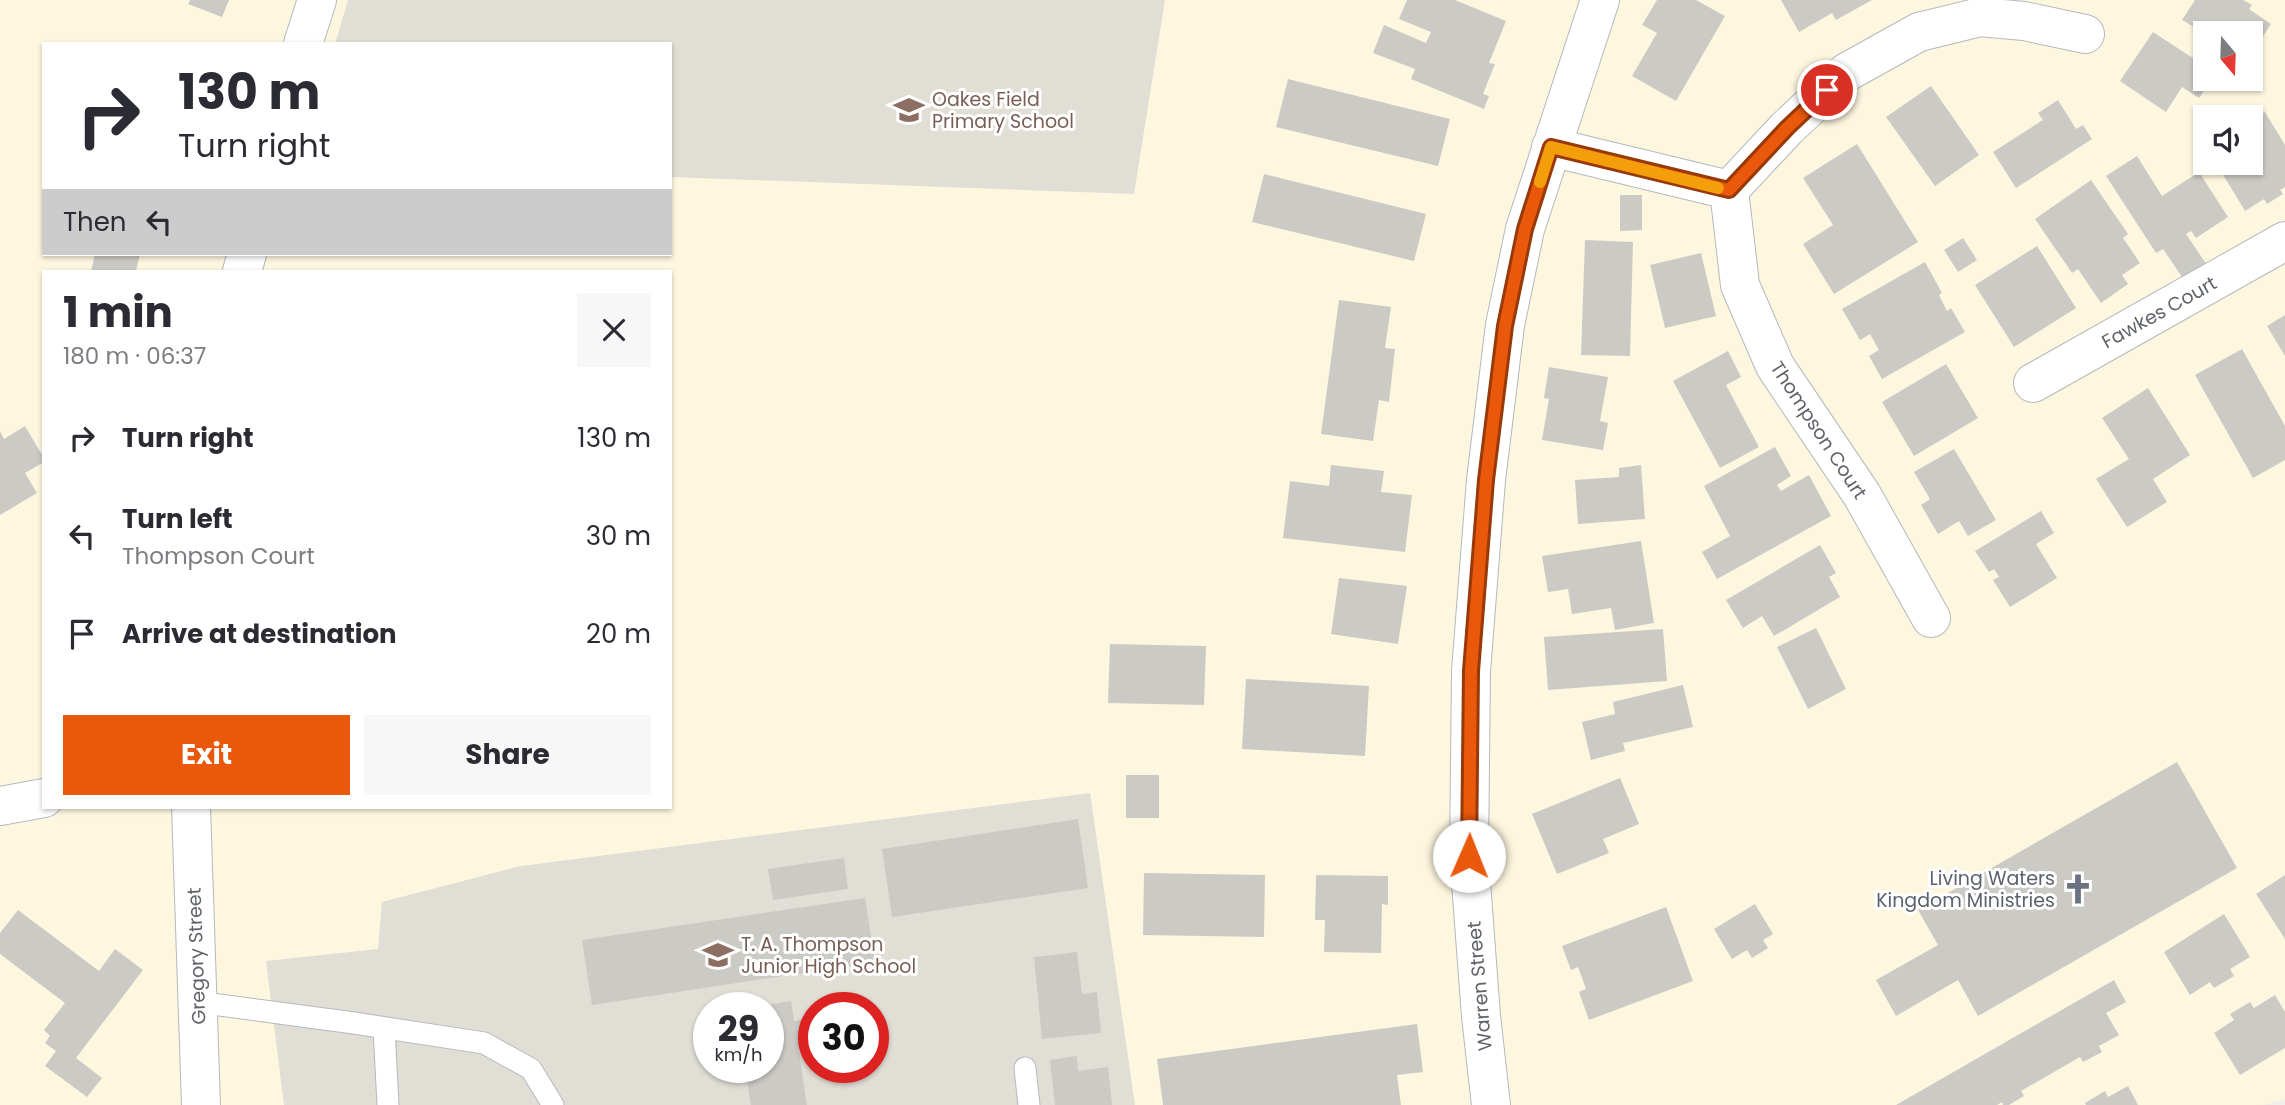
<!DOCTYPE html>
<meta charset="utf-8">
<style>
:root{--surface:#fff;--page:#f7f7f7;--text:#2b2b33;--muted:#7c7c81;--accent:#ea580c}
body{margin:0;font-family:Poppins,sans-serif;background:var(--page);color:var(--text);height:100vh;display:flex;flex-direction:column;font-size:26px;white-space:nowrap}
*{box-sizing:border-box;margin:0}
p{font-size:23px;color:var(--muted)}
.icon{flex:none;width:38px;height:38px;fill:none;stroke:currentColor;stroke-width:2;stroke-linecap:round;stroke-linejoin:round}
.map{position:relative;flex:1;overflow:hidden}
.drawer{position:absolute;left:42px;top:270px;width:630px;height:539px;display:flex;flex-direction:column;background:var(--surface);border-radius:0px;box-shadow:0 2px 5px #0004}
.drawer>*{flex:none}
.hud{position:absolute;left:42px;top:42px;width:630px;height:214px;border-radius:0px;box-shadow:0 2px 5px #0004;background:#fff;color:var(--text);overflow:hidden}
.needle{width:46px;rotate:161deg}
.fabs{position:absolute;left:2193px;top:21px;display:grid;gap:14px}
.fabs a{display:grid;place-items:center;width:70px;height:70px;border-radius:0px;background:var(--surface);box-shadow:0 2px 5px #0004;font-size:35px}
.speed{position:absolute;left:693px;top:992px;display:flex;gap:14px;font-size:35px;font-weight:700;text-align:center}
.speed>*{display:grid;place-content:center;width:91px;height:91px;border-radius:50%;background:var(--surface);box-shadow:0 2px 5px #0004;line-height:1}
.speed small{font-size:18px;font-weight:400}
.speed .limit{border:10px solid #d22;background:#fff;color:#111}
.pin{position:absolute;display:grid;place-items:center;width:60px;height:60px;color:#fff;margin:-30px;border:4px solid #fff;border-radius:50%;box-shadow:0 2px 7px #0007}
.me{position:absolute;width:77px;margin:-38px;rotate:1deg;stroke-linejoin:round;filter:drop-shadow(0 0 5px #0008)}
.turn{display:flex;align-items:center;gap:24px;height:147px;padding:0 21px;font-size:32px}
.turn .icon{width:91px;height:91px;stroke-width:2.5}
.turn b{display:block;font-size:49px;line-height:60px}
.then{display:flex;align-items:center;height:66px;padding:0 21px;background:#0003;gap:14px;font-size:26px}
.round{display:grid;place-items:center;flex:none;width:74px;height:74px;border-radius:0px;background:var(--page)}
.head{display:flex;align-items:center;justify-content:space-between;height:119px;padding:0 21px}
h1{font-size:42px;font-weight:700;line-height:52px}
.cta{display:flex;gap:14px;margin-top:auto;padding:14px 21px}
.cta a{flex:1;height:80px;border-radius:0px;background:var(--accent);color:#fff;font-size:28px;font-weight:700;line-height:80px;text-align:center}
.cta a+a{background:var(--page);color:var(--text)}
ul{padding:0;list-style:none}
li{display:flex;align-items:center;gap:21px;height:98px;padding:0 21px}
li div{flex:1}
li b{display:block;font-size:26px}
li em{font-style:normal}
.map>svg:first-child{display:block}
.commercial{fill:#fef7e0;fill-rule:evenodd}
.education{fill:#e1ded6;fill-rule:evenodd}
.building{fill:#cccac5}
.lines{fill:none;stroke-linecap:round;stroke-linejoin:round}
.lane-casing{stroke:#b5b8bc;stroke-width:23}
.street-casing{stroke:#b5b8bc;stroke-width:40}
.lane{stroke:#fff;stroke-width:21}
.street{stroke:#fff;stroke-width:38}
.route-casing{stroke:#983908;stroke-width:18}
.route{stroke:#ea580c;stroke-width:12}
.slow{stroke:#f59e0b;stroke-width:12}
.labels{text-anchor:middle;stroke-width:6;stroke-linejoin:round;paint-order:stroke}
.education-label{font-size:19px;fill:#785e54;stroke:#fff;text-anchor:start}
.street-label{font-size:19px;fill:#5f6368;stroke:#fff}
.worship-label{font-size:19px;fill:#5b616d;stroke:#fff;text-anchor:end}
</style>
<div class="map">
<svg width="2285" height="1105" viewBox="0 0 2285 1105">
<rect width="100%" height="100%" fill="#f1efe8"/>
<!-- commercial -->
<path class="commercial" d="M0 0H2285V1099L2263 1105H0ZM2205 33H2250V79H2205ZM44 44H670V254H44ZM2205 117H2250V163H2205ZM44 271H670V807H44ZM709 1008H768V1068H709ZM814 1008H873V1068H814Z"/>
<!-- education -->
<path class="education" d="M348 0H1165L1134 194 670 177V44H335Z
M1090 793 1135 1105H284L266 961 378 949 382 902 521 866ZM709 1008H768V1068H709ZM814 1008H873V1068H814Z"/>
<!-- building -->
<path class="building" d="M190 0H229L222 17 188 4Z
M1407 0H1455L1506 21 1489 63 1495 64 1483 94 1489 96 1484 109 1411 79 1415 69 1373 53 1384 25 1426 43 1431 32 1399 19Z
M1657 0H1696L1725 16 1676 101 1632 76 1657 33 1642 25Z
M1781 0H1872L1836 20 1832 13 1799 32Z
M2195 0H2243L2252 5 2249 9 2271 24 2250 56V33H2204L2182 20Z
M2153 32 2205 66V79H2212L2199 98 2182 87 2166 112 2120 81Z
M1288 79 1450 119 1438 166 1276 127Z
M1931 86 1979 155 1935 186 1886 117Z
M2058 100 2076 129 2083 125 2092 139 2016 188 1993 152 2043 120 2038 113Z
M2265 112 2285 145V187L2280 190 2283 194 2267 204 2264 199 2245 211 2216 163H2250V120Z
M1857 144 1918 242 1834 294 1803 244 1833 225 1803 178Z
M2137 156 2162 196 2199 172 2228 217 2196 238 2191 231 2186 234 2207 265 2184 280 2163 249 2156 253 2106 176Z
M1264 174 1426 214 1414 261 1252 222Z
M2091 180 2128 234 2123 238 2140 263 2122 275 2128 284 2101 303 2078 269 2072 273 2035 219Z
M1620 195H1642V230L1620 231Z
M1963 238 1977 260 1958 272 1944 250Z
M1585 240 1633 242 1630 356 1581 355Z
M2037 246 2076 308 2014 347 1975 285Z
M1701 253 1716 316 1665 328 1650 265Z
M95 254H140L136 271H91Z
M1925 262 1942 293 1939 295 1947 311 1951 308 1965 332 1882 379 1869 356 1879 350 1870 334 1860 340 1842 309Z
M1339 300 1391 307 1385 348 1395 349 1389 402 1379 400 1373 441 1321 434Z
M2285 315V356L2267 326Z
M2242 349 2285 426V460L2253 478 2195 375Z
M1728 351 1741 377 1726 385 1759 447 1720 468 1673 381Z
M1946 364 1978 418 1914 456 1882 402Z
M1549 367 1608 377 1600 421 1608 423 1603 450 1542 440 1549 399 1544 398Z
M2148 388 2190 455 2153 479 2167 502 2127 527 2096 479 2129 459 2102 418Z
M25 426 44 458V462L25 473 37 493 0 515V431L4 439Z
M1775 447 1791 476 1777 485 1781 491 1809 475 1831 516 1717 579 1702 552 1730 536 1704 486Z
M1954 449 1996 520 1968 536 1959 521 1938 534 1921 505 1930 499 1914 472Z
M1331 465 1384 471 1381 492 1412 495 1405 552 1283 538 1290 481 1329 486Z
M1641 465 1645 519 1578 524 1575 480 1619 477V468Z
M2041 511 2054 533 2036 544 2057 578 2010 607 1993 580 1999 577 1994 569 1989 572 1975 551Z
M1641 541 1654 623 1615 630 1611 608 1572 614 1568 589 1548 592 1542 556Z
M1820 545 1836 573 1829 577 1840 597 1774 636 1762 616 1743 628 1726 600Z
M1339 578 1407 586 1398 644 1331 634Z
M1816 628 1846 689 1808 709 1777 647Z
M1663 629 1667 681 1548 690 1544 637Z
M1110 644 1206 646 1204 705 1108 703Z
M1246 679 1369 686 1365 756 1242 749Z
M1683 685 1693 727 1623 743 1625 751 1591 760 1582 722 1615 714 1613 702Z
M2177 762 2237 868 1978 1016 1958 980 1896 1016 1876 980 1938 945 1918 910Z
M1126 775H1159V818H1126Z
M1620 778 1639 824 1603 839 1609 853 1557 874 1532 814Z
M1078 819 1088 888 892 917 882 849Z
M844 858 848 889 773 900 768 869Z
M1144 873 1265 875 1264 937 1143 935Z
M1316 875 1388 876V905L1382 904 1381 953 1324 952 1325 920H1315Z
M2285 875V939L2256 894Z
M865 898 875 962 592 1005 582 940Z
M1755 904 1773 934 1763 940 1768 948 1752 958 1747 950 1732 959 1714 929Z
M1666 907 1693 981 1589 1020 1579 992 1586 989 1578 967 1571 970 1562 946Z
M18 910 99 971 115 949 143 970 76 1058 102 1078 87 1097 45 1066 56 1051 45 1043 50 1036 44 1030 65 1003 0 954V933Z
M2224 914 2250 957 2230 969 2234 976 2214 988 2210 982 2190 995 2164 952Z
M1077 952 1082 994 1097 992 1101 1033 1042 1039 1034 957Z
M2114 980 2126 1002 2106 1013 2119 1035 2099 1046 2102 1052 2083 1062 2080 1057 2021 1091 2024 1096 2009 1105H2003L2002 1102 1997 1105H1896Z
M2275 995 2285 1012V1048L2240 1075 2214 1033 2234 1020 2230 1014 2250 1002 2254 1008Z
M791 1001 794 1021 814 1018V1044L798 1046 807 1105H751L745 1068H768V1008L758 1006Z
M1417 1024 1423 1072 1397 1075 1401 1105H1163L1157 1059Z
M1077 1056 1078 1071 1108 1067 1112 1105H1055L1050 1060Z
M2128 1086 2138 1105H2086L2085 1103 2105 1091 2108 1097Z"/>
<g class="lines">
<!-- lane casing -->
<g class="lane-casing">
<path id="lane" d="M197 1002 354 1023 484 1043 531 1069 553 1105
M384 1028 388 1105
M1025 1068 1029 1105"/>
</g>
<!-- street casing -->
<g class="street-casing">
<path id="street" d="M303 44 317 0
M1551 147 1729 190
M242 271 247 254
M2033 383 2285 241
M1931 618 1862 495 1775 366 1740 285 1729 190 1787 128 1847 72 1919 32 1980 17 2024 21 2085 34
M0 806 44 798
M191 807 201 1105
M1491 1105 1481 1016 1469 856 1471 671 1486 480 1505 325 1525 229 1600 0"/>
</g>
<!-- lane -->
<use href="#lane" class="lane"/>
<!-- street -->
<use href="#street" class="street"/>
</g>
<g class="lines">
<!-- route casing -->
<g class="route-casing">
<path id="route" d="M1469 856 1471 671 1486 480 1505 326 1525 229 1551 147 1729 190 1787 128 1827 90"/>
</g>
<!-- route -->
<use href="#route" class="route"/>
<!-- slow -->
<path class="slow" d="M1540 182 1551 147 1718 188"/>
</g>
<!-- icons -->
<defs>
<g id="school-bare" transform="scale(2.415)"><path d="M0-5L7-2L0 1L-7-2ZM-4 1L0 2.5L4 1V4Q0 6-4 4Z" fill="#8d6e63" stroke="#fff" stroke-width="2.5" paint-order="stroke"/></g>
<g id="church-bare" transform="scale(2.415)"><path d="M-1.2-6h2.4v3.5h3.3v2.4h-3.3V6h-2.4V-.1h-3.3v-2.4h3.3Z" fill="#6b7280" stroke="#fff" stroke-width="2.5" paint-order="stroke"/></g>
</defs>
<g fill-rule="evenodd">
<use href="#school-bare" x="909" y="110"/>
<use href="#church-bare" x="2078" y="889"/>
<use href="#school-bare" x="718" y="955"/>
</g>
<g class="labels">
<!-- education labels -->
<g class="education-label">
<text x="932" y="106">Oakes Field<tspan x="932" dy="22">Primary School</tspan></text>
<text x="741" y="951">T. A. Thompson<tspan x="741" dy="22">Junior High School</tspan></text>
</g>
<!-- street labels -->
<g class="street-label">
<text transform="translate(2159 312) rotate(-29)" y="7">Fawkes Court</text>
<text transform="translate(1819 430) rotate(57)" y="7">Thompson Court</text>
<text transform="translate(196 956) rotate(-92)" y="7">Gregory Street</text>
<text transform="translate(1479 986) rotate(-95)" y="7">Warren Street</text>
</g>
<!-- worship labels -->
<g class="worship-label">
<text x="2055" y="885">Living Waters<tspan x="2055" dy="22">Kingdom Ministries</tspan></text>
</g>
</g>
</svg>
<div class="fabs">
<a><svg class="needle" viewBox="-14 -14 28 28"><path d="M0-13l5 13h-10z" fill="#e53935"/><path d="M0 13l5-13h-10z" fill="#7c7c81"/></svg></a>
<a><svg class="icon" aria-label="sound" viewBox="0 0 24 24"><path d="M4 9h4l5-4v14l-5-4H4zM17 9q2 3 0 6"/></svg></a>
</div>
<div class="speed"><div>29<small>km/h</small></div><div class="limit">30</div></div>
<div class="pin" style="left:1827px;top:90px;background:#d93025"><svg class="icon" aria-label="arrive" viewBox="0 0 24 24"><path d="M6 21V4h12l-3 4 3 4H6"/></svg></div>
<svg class="me" style="left:1469px;top:856px" viewBox="-20 -20 40 40"><circle r="19" fill="#fff"/><path d="M0-13L10 11 0 6-10 11z" fill="#ea580c"/></svg>
<div class="hud">
<div class="turn"><svg class="icon" aria-label="right" viewBox="0 0 24 24"><path d="M7 20v-9h11M14 6l5 5-5 5"/></svg><div><b>130 m</b>Turn right</div></div>
<div class="then">Then<svg class="icon" aria-label="left" viewBox="0 0 24 24"><path d="M17 20v-9H6M10 6l-5 5 5 5"/></svg></div>
</div>
<section class="drawer">
<div class="head"><div><h1>1 min</h1><p>180 m · 06:37</p></div><a class="round"><svg class="icon" aria-label="close" viewBox="0 0 24 24"><path d="M6 6l12 12M18 6L6 18"/></svg></a></div>
<ul>
<li><svg class="icon" aria-label="right" viewBox="0 0 24 24"><path d="M7 20v-9h11M14 6l5 5-5 5"/></svg><div><b>Turn right</b></div><em>130 m</em></li>
<li><svg class="icon" aria-label="left" viewBox="0 0 24 24"><path d="M17 20v-9H6M10 6l-5 5 5 5"/></svg><div><b>Turn left</b><p>Thompson Court</p></div><em>30 m</em></li>
<li><svg class="icon" aria-label="arrive" viewBox="0 0 24 24"><path d="M6 21V4h12l-3 4 3 4H6"/></svg><div><b>Arrive at destination</b></div><em>20 m</em></li>
</ul>
<div class="cta"><a>Exit</a><a>Share</a></div>
</section>
</div>
